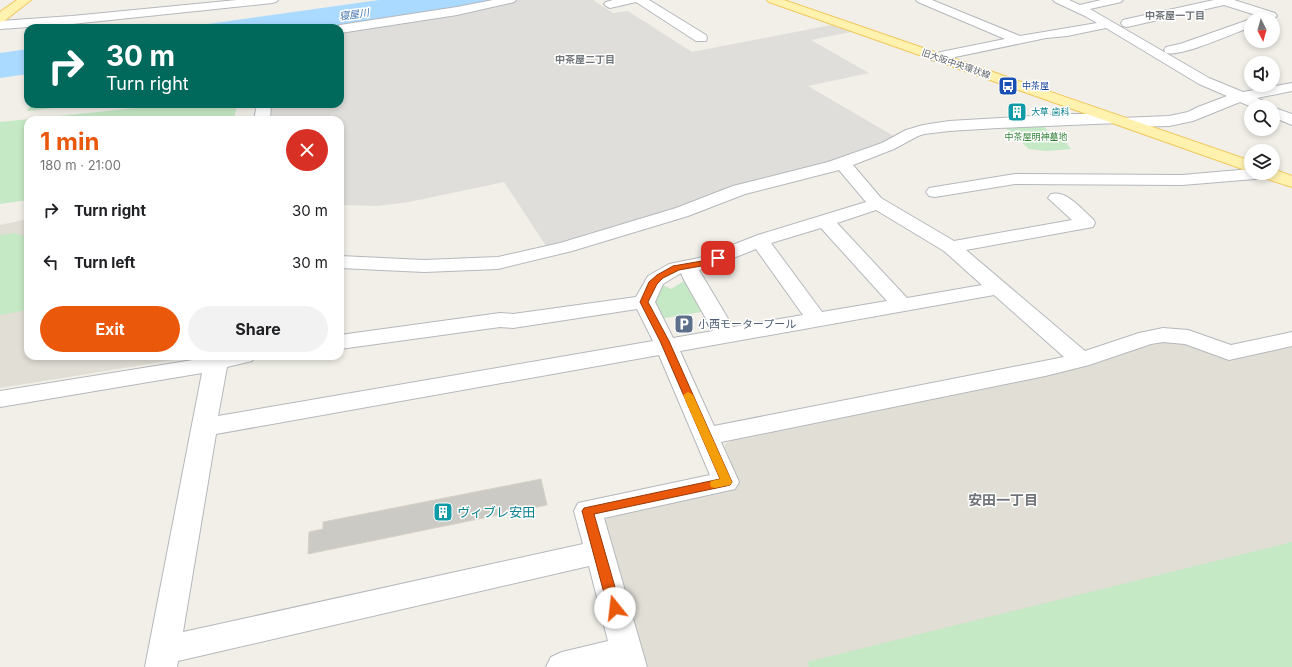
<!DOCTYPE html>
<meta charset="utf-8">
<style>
:root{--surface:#fff;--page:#f2f2f2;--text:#202124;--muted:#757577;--accent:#ea580c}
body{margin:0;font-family:Inter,"Noto Sans JP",sans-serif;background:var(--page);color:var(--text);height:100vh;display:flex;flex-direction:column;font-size:15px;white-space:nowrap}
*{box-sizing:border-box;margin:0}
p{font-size:13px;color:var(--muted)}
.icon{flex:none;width:22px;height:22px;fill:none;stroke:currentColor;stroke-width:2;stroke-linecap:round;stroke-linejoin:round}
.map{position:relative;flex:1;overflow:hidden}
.details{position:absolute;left:24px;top:116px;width:320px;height:244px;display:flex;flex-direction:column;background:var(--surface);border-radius:12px;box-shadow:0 2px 6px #0003}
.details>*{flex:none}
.top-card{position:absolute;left:24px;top:24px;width:320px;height:84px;border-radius:12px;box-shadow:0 2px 6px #0003;background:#00695c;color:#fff;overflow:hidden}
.needle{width:26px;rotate:174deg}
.buttons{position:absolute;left:1244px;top:12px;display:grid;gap:8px}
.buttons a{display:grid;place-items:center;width:36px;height:36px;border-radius:50%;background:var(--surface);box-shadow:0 2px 6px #0003;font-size:20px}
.pin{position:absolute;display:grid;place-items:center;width:34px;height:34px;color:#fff;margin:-17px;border-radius:8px;box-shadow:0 2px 6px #0006}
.me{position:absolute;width:44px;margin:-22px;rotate:344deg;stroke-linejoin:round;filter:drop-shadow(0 0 3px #0008)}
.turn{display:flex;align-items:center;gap:14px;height:84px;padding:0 16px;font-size:18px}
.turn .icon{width:52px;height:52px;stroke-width:2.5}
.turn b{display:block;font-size:28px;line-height:34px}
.round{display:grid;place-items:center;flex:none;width:42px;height:42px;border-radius:21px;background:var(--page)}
.overview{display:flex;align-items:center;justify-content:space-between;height:68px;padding:0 16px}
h1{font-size:24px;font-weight:700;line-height:30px;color:var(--accent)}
.cta{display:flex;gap:8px;margin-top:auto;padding:8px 16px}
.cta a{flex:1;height:46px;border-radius:24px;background:var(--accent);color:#fff;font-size:16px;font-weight:700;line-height:46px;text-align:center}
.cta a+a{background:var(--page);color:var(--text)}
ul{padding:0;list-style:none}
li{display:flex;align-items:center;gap:12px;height:52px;padding:0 16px}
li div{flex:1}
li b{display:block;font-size:15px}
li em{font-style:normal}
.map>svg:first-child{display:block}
.industrial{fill:#e0deda}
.education{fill:#e1ded6}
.green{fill:#c5e8c5}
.water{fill:#aadaff}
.building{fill:#cccac5;stroke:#d6d1c6}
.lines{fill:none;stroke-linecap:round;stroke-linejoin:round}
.minor-casing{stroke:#b5b8bc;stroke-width:2}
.primary-casing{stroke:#f2c960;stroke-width:2}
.minor{fill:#fff;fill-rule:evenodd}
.primary{fill:#fff2af;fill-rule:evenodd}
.route{fill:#ea580c;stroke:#983908}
.slow{fill:#f59e0b}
.labels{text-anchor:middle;stroke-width:3;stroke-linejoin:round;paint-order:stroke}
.far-street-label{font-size:9px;fill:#5f6368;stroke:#fff}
.far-transit-label{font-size:9px;fill:#164399;stroke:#fff;text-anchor:start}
.far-culture-label{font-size:9px;fill:#0d838f;stroke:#fff;text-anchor:start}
.far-park-label{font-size:9px;fill:#348238;stroke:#fff}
.far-water-label{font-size:10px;font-style:italic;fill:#4174aa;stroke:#fff}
.far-neighbourhood-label{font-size:10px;font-weight:bold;fill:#70757a;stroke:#fff}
.service-label{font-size:11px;fill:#4e5e75;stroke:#fff;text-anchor:start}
.near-culture-label{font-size:13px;fill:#0d838f;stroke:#fff;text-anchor:start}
.near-neighbourhood-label{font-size:14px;font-weight:bold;fill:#70757a;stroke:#fff}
</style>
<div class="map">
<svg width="1292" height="667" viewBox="0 0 1292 667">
<rect width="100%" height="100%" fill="#f1efe8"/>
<!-- industrial -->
<path class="industrial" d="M517 0H593L613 13 628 11 692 52 831 25 851 32 811 40 869 73 808 86 897 138 850 156 546 246 504 182 409 202 377 206 340 205V120H267L269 104H340V31L491 6Z"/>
<!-- education -->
<path class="education" d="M28 219V356L192 357 0 388V225Z
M1183 340 1230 359 1292 345V667H647L605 521 612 510 739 483 725 447V444L739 437 1059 373 1098 363 1158 342Z"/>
<!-- green -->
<path class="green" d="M31 104H93L27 111Z
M174 104H237L234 120H28V200L0 204V122Z
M1041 124 1052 134 1060 135 1071 149 1046 151 1029 149 1002 125Z
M15 233 28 238V308L22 311 0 315V235Z
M684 281 701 312 659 319 650 300 659 283 671 289Z
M1292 542V667H809L807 662Z"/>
<!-- water -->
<path class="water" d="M379 0H500L335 28H180Z
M28 49V74L0 78V53Z"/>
<!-- building -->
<path class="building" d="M541 479 547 505 308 554 309 532 323 529V522Z"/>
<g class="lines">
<!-- minor casing -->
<g class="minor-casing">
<path id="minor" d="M237 0H278L276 2 272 3 72 24 0 29V21L72 16Z
M493 0H516L514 2 510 3 457 15 340 33V28H334L340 25 457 7Z
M613 0H649L706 35 707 38 706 41H696L636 2 610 8 606 6 604 4 606 2Z
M916 0H932L1020 36 1097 23 1085 16 1055 2 1053 0H1069L1080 5 1101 0H1123L1121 2 1090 9 1209 78 1243 92 1292 83V91L1257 98 1270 104 1272 107 1292 114V125L1273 117V107H1252L1240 102 1193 121 1169 126 1125 127 1120 125 1118 123 998 128 949 131 924 134 918 136 894 149 853 165 881 198 954 241 1072 220 1048 198 1051 194C1067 190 1081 209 1093 219L1095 223 1093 227 966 250 1085 351 1139 333 1163 328 1188 330 1231 345 1292 332V346L1229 360 1185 344 1163 342 1151 344 1089 365 1045 376 721 442 739 482 735 489 604 518 647 667H546L551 657 562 652 608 641 589 566 178 661 177 667H145L202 373 0 407V391L199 359 206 356H255L252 361 227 367 218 416 653 341 637 309 513 328 500 327 340 349V335L500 313 513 314 636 297 648 276 669 264 699 258 758 235 866 202 839 170 745 194 688 216 572 251 498 269 424 272 340 268V256L424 260 498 257 560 243 676 208 733 186 828 162 882 143 906 130 923 125 949 121 1067 114H1114L1119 116 1121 118 1169 116 1188 112 1198 107 1227 96 1199 84 1106 28 1067 36 1046 38 936 61 931 60 929 57 931 54 1005 39 918 2ZM876 210 944 251 982 285 907 298 837 223ZM821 228 887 301 822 312 771 243ZM756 249 803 315 733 327 699 270 711 267ZM681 273 683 278 713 331 673 338 655 302 663 284ZM994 295 1064 357 714 426 680 351ZM659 355 710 475 578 503 574 511 583 544 183 632 216 434Z
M1214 0H1234L1275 13 1277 16 1273 19H1256L1259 16 1224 5 1127 27 1123 26 1121 23 1123 20 1127 19Z
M1251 19V27C1234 33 1182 57 1166 53L1164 50 1166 47 1180 44Z
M257 104H271L270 120H254Z
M1251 169V173H1273V169L1275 173 1273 177 1267 178 1182 185 1015 184 935 197 929 196 926 192 929 188 935 187 1015 174 1182 175Z"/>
</g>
<!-- primary casing -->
<g class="primary-casing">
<path id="primary" d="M17 0H31L4 21 0 22V12Z
M767 0H784L1251 161V172L769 2Z
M1273 169 1292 176V187L1261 177 1259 173H1273Z"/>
</g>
<!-- minor -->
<use href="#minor" class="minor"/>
<!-- primary -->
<use href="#primary" class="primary"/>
</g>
<!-- route -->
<path class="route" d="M718 255 722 258 721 259 707 265 679 270 663 278 657 284 648 302 669 341 732 482 730 485 726 486 594 514 621 608 619 612 615 614 610 612 608 608 582 511 584 508 720 479 660 341 640 302 649 282 657 275 673 266 702 261Z"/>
<!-- slow -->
<path class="slow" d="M688 392 693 395 732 482 730 485 715 488 711 487 710 484 711 481 720 479 683 395Z"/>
<!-- icons -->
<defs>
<g id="bus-square" transform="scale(1)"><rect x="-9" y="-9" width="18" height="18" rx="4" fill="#1a4fb4" stroke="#fff"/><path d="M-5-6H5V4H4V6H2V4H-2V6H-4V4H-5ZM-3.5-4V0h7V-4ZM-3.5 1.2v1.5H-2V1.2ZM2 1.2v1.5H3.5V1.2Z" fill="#fff"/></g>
<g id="building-square" transform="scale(1)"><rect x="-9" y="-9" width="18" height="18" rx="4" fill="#0f9aa8" stroke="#fff"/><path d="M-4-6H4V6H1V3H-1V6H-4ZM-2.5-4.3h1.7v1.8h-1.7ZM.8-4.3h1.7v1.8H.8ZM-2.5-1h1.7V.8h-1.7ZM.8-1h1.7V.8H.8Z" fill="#fff"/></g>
<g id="parking-square" transform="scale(1)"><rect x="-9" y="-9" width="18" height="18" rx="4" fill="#5c6f8a" stroke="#fff"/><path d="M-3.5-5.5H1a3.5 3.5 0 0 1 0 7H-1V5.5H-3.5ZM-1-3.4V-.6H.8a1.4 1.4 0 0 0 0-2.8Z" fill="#fff"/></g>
</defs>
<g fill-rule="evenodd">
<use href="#bus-square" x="1008" y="86"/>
<use href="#building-square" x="1017" y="112"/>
<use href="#parking-square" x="684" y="324"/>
<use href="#building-square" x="443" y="512"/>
</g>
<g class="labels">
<!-- far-street labels -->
<g class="far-street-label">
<text transform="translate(956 64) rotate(19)" y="3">旧大阪中央環状線</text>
</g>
<!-- far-transit labels -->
<g class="far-transit-label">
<text x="1022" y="89">中茶屋</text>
</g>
<!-- far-culture labels -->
<g class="far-culture-label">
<text x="1031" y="115">大草 歯科</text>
</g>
<!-- far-park labels -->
<g class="far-park-label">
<text x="1036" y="140">中茶屋明神墓地</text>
</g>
<!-- far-water labels -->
<g class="far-water-label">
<text transform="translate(354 14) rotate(-8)" y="4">寝屋川</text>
</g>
<!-- far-neighbourhood labels -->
<g class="far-neighbourhood-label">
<text x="1175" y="19">中茶屋一丁目</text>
<text x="585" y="63">中茶屋二丁目</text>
</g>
<!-- service labels -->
<g class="service-label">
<text x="698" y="328">小西モータープール</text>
</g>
<!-- near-culture labels -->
<g class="near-culture-label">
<text x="457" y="517">ヴィブレ安田</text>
</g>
<!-- near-neighbourhood labels -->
<g class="near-neighbourhood-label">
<text x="1003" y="505">安田一丁目</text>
</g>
</g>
</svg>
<div class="buttons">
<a><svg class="needle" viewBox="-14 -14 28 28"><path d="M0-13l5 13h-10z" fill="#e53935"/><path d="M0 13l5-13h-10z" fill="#757577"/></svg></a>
<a><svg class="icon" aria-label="sound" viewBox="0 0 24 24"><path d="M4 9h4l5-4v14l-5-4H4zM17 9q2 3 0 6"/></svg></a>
<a><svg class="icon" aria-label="search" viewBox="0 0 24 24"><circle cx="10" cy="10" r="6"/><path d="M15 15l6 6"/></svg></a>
<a><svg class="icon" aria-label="layers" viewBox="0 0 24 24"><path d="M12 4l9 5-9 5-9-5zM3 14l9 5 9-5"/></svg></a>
</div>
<div class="pin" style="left:718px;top:258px;background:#d93025"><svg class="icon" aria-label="arrive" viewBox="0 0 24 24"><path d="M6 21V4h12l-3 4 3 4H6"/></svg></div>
<svg class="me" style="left:615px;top:608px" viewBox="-20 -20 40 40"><circle r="19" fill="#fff"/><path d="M0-13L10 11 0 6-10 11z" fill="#ea580c"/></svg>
<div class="top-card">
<div class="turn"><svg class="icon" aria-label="right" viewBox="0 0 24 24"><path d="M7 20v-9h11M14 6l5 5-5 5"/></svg><div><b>30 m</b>Turn right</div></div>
</div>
<section class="details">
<div class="overview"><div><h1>1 min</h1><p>180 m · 21:00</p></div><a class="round" style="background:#d93025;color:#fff"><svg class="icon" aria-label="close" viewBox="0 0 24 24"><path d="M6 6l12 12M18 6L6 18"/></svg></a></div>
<ul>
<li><svg class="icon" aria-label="right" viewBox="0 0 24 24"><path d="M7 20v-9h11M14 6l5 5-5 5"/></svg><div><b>Turn right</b></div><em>30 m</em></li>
<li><svg class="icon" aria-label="left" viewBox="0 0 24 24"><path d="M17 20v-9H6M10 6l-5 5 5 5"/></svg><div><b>Turn left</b></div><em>30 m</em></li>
</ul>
<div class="cta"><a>Exit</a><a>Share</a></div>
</section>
</div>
